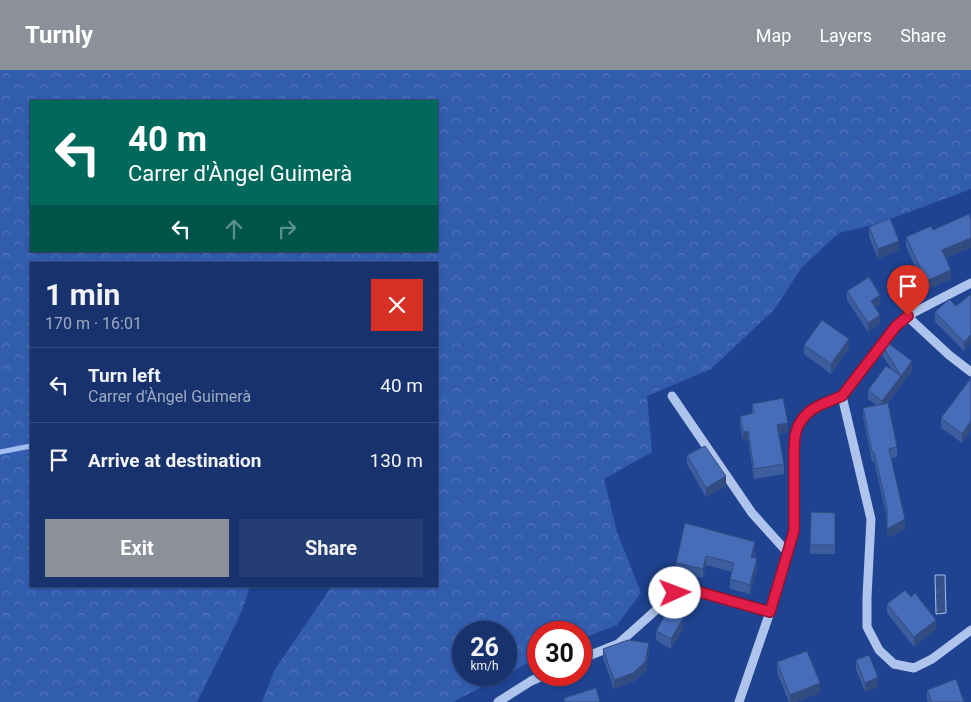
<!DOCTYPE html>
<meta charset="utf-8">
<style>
:root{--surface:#17326d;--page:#243e75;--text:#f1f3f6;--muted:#9eaac2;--line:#364d80;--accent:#8c9099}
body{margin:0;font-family:Roboto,sans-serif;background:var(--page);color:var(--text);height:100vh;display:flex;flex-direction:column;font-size:19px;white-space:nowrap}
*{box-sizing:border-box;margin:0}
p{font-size:16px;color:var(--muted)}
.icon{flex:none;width:28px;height:28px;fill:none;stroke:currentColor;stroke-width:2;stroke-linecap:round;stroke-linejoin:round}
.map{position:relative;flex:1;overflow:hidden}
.drawer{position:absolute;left:30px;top:192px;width:408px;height:325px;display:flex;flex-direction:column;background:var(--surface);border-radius:0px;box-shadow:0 1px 4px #0004,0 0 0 1px var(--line)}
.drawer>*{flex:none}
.guide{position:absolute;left:30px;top:30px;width:408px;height:152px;border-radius:0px;box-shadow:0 1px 4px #0004,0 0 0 1px var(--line);background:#00695c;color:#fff;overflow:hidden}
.speed{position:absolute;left:452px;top:551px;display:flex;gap:10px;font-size:25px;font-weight:700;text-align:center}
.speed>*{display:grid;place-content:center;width:65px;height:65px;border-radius:50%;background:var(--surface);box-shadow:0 1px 4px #0004,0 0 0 1px var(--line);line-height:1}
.speed small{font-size:12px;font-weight:400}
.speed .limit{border:8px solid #d22;background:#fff;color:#111}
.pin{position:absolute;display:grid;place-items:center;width:42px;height:42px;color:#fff;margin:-51px -21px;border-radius:50% 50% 50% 0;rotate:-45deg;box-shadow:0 0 5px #0007}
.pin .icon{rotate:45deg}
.me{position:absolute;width:55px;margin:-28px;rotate:88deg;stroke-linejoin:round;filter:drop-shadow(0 0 4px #0008)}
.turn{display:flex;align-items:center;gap:18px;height:105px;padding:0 15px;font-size:22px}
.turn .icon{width:65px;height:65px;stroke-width:2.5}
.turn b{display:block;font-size:35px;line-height:42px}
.lanes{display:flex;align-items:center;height:48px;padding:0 15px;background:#0003;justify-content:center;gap:25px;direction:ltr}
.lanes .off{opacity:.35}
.round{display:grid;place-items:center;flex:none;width:52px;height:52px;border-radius:0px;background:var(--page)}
.summary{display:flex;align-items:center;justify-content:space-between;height:85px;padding:0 15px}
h1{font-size:30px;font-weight:700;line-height:38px}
.cta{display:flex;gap:10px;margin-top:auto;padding:10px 15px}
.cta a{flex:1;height:58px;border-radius:0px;background:var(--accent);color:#fff;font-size:20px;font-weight:700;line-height:58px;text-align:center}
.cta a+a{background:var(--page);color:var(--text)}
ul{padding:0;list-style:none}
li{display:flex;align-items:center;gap:15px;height:75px;padding:0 15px;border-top:1px solid var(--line)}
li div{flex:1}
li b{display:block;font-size:19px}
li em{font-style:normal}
header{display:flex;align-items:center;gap:30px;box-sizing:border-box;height:70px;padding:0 25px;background:var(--accent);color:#fff}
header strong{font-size:24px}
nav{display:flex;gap:28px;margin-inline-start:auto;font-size:18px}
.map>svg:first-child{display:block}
.forest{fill:url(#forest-crowns);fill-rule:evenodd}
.water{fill:url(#water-ripples);stroke:#a2bdef}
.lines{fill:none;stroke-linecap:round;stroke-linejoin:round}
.stream{stroke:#a2bdef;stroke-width:5}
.minor{stroke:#afc4ed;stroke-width:9}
.wall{fill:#3d5d9e}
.shaded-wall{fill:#324c81}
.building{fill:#476cb8;stroke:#324c81}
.route-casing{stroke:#92132f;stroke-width:12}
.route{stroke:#e11d48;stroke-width:9}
</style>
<header>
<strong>Turnly</strong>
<nav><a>Map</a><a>Layers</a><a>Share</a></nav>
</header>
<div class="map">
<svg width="971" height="632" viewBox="0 0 971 632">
<defs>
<pattern id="forest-crowns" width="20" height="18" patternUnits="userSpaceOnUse" patternTransform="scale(1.25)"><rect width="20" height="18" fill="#325cae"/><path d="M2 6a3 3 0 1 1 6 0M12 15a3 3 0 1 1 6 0" fill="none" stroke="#5174ba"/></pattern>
<pattern id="water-ripples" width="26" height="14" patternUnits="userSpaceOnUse" patternTransform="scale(1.25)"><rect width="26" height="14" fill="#36508a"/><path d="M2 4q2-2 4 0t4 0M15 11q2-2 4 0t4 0" fill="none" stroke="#546a9c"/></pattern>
</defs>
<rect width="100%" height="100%" fill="#1f4391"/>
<!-- forest -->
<path class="forest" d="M0 0H971V119L877 154 839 163 802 197 774 240 711 299 647 326 652 382 604 409 617 462 641 523 617 555 581 569V562H539V588L506 604V562H464V605H504L453 632H262L275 599 332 516H436V194H31V516H250L242 541 197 632H0ZM31 31H436V181H31Z"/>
<!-- water -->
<path class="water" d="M935 505H945L946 543 936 544Z"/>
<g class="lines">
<!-- stream -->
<path class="stream" d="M0 382 31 376"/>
<!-- minor -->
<path class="minor" d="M907 246 949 285 971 302
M672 326 752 443 788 483
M842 326 871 449 867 527V557L879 580 894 594 914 598 932 589 971 560
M581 589 618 574 675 523 689 519 770 542
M498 632 531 611 545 605
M739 632 770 542 794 461V381L795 366 798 356 803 348 811 341 820 335 842 326 896 256 907 246 971 213"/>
</g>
<!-- wall -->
<path class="wall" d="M971 150V177L946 188 951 209 926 220 906 177V167Z
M869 157 899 180 878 189 869 167Z
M847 221 880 234 875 238 880 254 868 262 847 230Z
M971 224 964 281 935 252V242L956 236Z
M804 275 849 278 831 304 804 284Z
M882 275 912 301 901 315V314V316L888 333 897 377V387L891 388 905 459 887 468V448L874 391 872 392 863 347V338L876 335 868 329V320L892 300 882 285Z
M971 308V361L962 373 941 358V348Z
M752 334 788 362 779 364 784 394V404L754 409 748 370 743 371 740 356V346L752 344Z
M687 385 726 416 706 427 687 394Z
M811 442 835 443V484H810Z
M685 453 755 482 754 488 757 498 750 524 730 519V509L732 502 706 495 703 508 676 502V493Z
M887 534 936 559 914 577 887 543Z
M683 558 671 579 656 570V561Z
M603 579 649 583 645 602 633 612 614 619 603 588Z
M856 590 878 617 865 622 856 599Z
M777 592 820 623 796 632H789L777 602Z
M927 620 964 632H928L927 629Z"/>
<!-- shaded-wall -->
<path class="shaded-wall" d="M971 168V177L942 190V180Z
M899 171V180L878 189V179Z
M951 200V209L926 220V211Z
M880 225V234L871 240V231Z
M880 245V254L868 262V253Z
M971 265V274L964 281V272Z
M849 269V278L831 304V294Z
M912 291V301L901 315V306Z
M901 306V316L882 340V331Z
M971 351V361L962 373V364Z
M788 353V362L777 364V355Z
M748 361V370L743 371V362Z
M726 406V416L706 427V418Z
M905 449V459L887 468V459Z
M755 472V482L751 496V487Z
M706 486V495L703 508V499Z
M757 488V498L750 524V515Z
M683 548V558L671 579V569Z
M936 550V559L914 577V567Z
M649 573V583L645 602 633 612 614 619V610Z
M878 607V617L865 622V613Z
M820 613V623L796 632H790V625Z"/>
<!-- building -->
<path class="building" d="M969 144 971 150V168L942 180 951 200 926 211 906 167 931 156 933 160Z
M890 148 899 171 878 179 869 157Z
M869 207 880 225 871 231 880 245 868 253 847 221Z
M971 224V265L964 272 935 242 949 229 956 236Z
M822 250 849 269 831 294 804 275Z
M885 271 912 291 901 306 882 275Z
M886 296 901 306 882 331 868 320Z
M971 308V351L962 364 941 348Z
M783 328 788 353 777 355 784 394 754 399 748 361 743 362 740 346 754 343 752 334Z
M888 333 897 377 889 379 905 449 887 459V438L874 382H872L863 338Z
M705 376 726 406 706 418 687 385Z
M811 442 835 443V475H810Z
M685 453 755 472 751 487 757 488 750 515 730 509 734 493 706 486 703 499 676 493Z
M905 520 911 527 915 523 936 550 914 567 887 534Z
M668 540 683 548 671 569 656 561Z
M628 570 649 573 645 592 633 603 614 610 603 579Z
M807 581 820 613 790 625 777 592Z
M869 585 878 607 865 613 856 590Z
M956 609 964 632H932L927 620Z
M596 618 600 632H565L564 628Z"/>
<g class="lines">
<!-- route casing -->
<g class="route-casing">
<path id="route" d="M675 523 689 519 770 542 794 461V381L795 366 798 356 803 348 810 341 820 335 842 326 896 256 908 246"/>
</g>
<!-- route -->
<use href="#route" class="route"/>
</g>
</svg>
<div class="speed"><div>26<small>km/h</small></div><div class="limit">30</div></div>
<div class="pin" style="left:908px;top:246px;background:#d93025"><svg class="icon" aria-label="arrive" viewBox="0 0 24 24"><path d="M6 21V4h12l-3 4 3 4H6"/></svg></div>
<svg class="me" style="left:675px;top:523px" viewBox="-20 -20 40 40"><circle r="19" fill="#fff"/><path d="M0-13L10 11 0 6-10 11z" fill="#e11d48"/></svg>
<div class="guide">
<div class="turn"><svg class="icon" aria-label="left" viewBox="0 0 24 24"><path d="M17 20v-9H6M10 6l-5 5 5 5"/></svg><div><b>40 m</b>Carrer d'Àngel Guimerà</div></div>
<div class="lanes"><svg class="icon" aria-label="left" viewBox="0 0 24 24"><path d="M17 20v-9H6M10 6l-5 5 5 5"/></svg><svg class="icon off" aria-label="ahead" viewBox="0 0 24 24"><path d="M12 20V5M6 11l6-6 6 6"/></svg><svg class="icon off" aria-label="right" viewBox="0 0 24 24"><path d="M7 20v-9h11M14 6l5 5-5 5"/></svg></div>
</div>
<section class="drawer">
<div class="summary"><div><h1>1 min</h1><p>170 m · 16:01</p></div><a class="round" style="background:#d93025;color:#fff"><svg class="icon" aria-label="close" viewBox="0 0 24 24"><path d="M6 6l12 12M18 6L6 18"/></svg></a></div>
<ul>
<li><svg class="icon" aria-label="left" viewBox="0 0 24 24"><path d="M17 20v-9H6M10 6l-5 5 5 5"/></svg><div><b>Turn left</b><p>Carrer d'Àngel Guimerà</p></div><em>40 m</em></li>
<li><svg class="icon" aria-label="arrive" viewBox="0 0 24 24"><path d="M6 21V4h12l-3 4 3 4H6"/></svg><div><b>Arrive at destination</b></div><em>130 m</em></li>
</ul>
<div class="cta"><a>Exit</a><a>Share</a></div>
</section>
</div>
